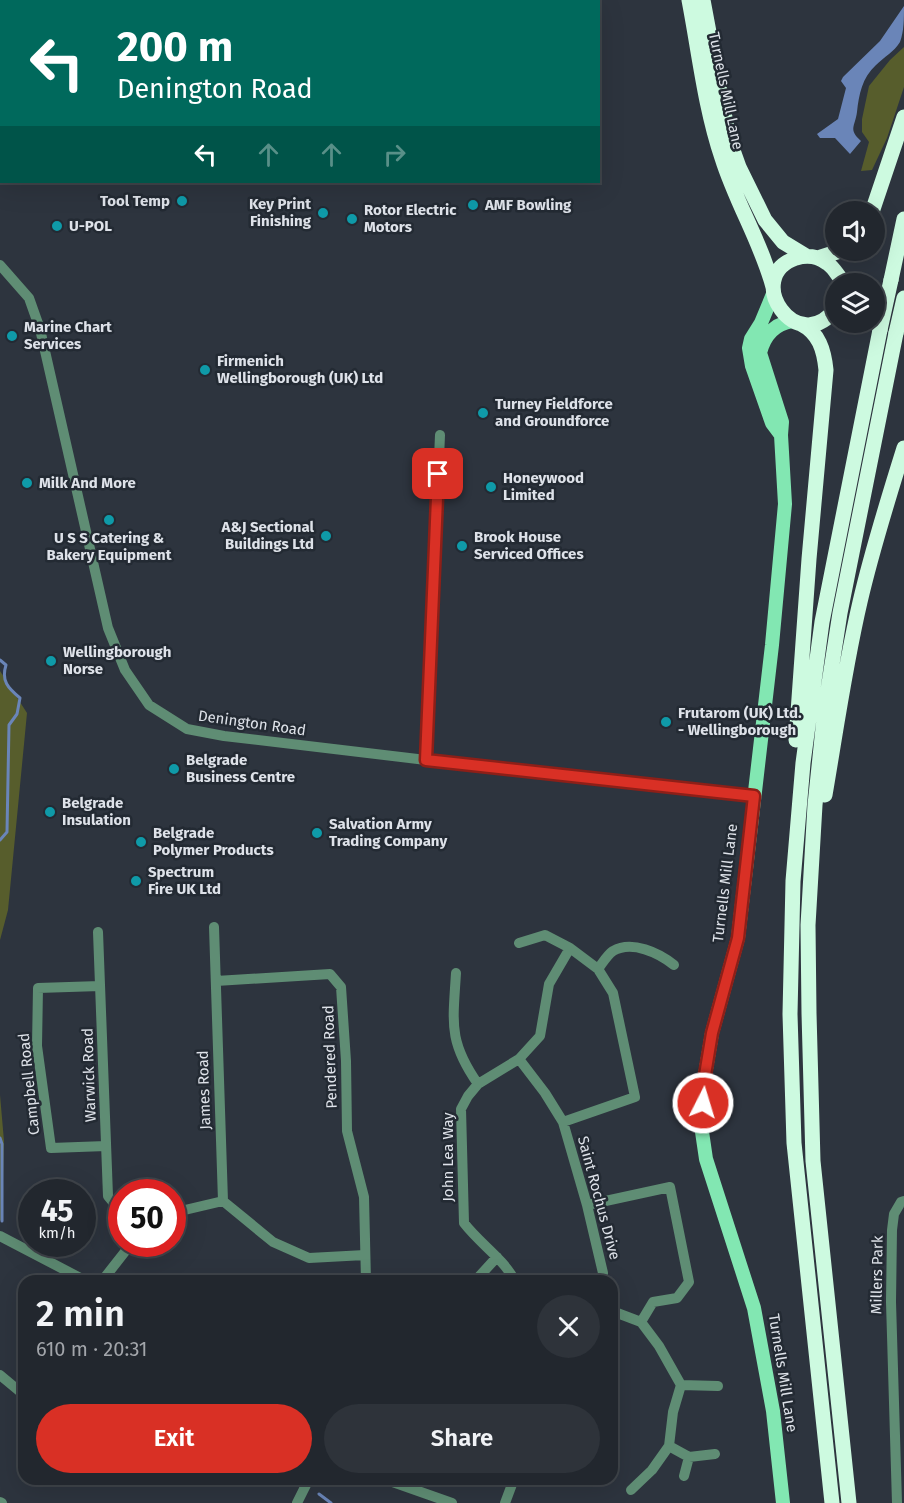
<!DOCTYPE html>
<meta charset="utf-8">
<style>
:root{--surface:#22272e;--page:#2e333a;--text:#f1f3f6;--muted:#a2a5aa;--line:#3f444a;--accent:#d93025}
body{margin:0;font-family:"Fira Sans",sans-serif;background:var(--page);color:var(--text);height:100vh;display:flex;flex-direction:column;font-size:22px;white-space:nowrap}
*{box-sizing:border-box;margin:0}
p{font-size:20px;color:var(--muted)}
.icon{flex:none;width:33px;height:33px;fill:none;stroke:currentColor;stroke-width:2;stroke-linecap:round;stroke-linejoin:round}
.map{position:relative;flex:1;overflow:hidden}
.sheet{position:absolute;left:18px;top:1275px;width:600px;height:210px;display:flex;flex-direction:column;background:var(--surface);border-radius:18px;box-shadow:0 6px 24px #0002,0 0 0 2px var(--line)}
.sheet>*{flex:none}
.hud{position:absolute;left:0px;top:0px;width:600px;height:183px;box-shadow:0 6px 24px #0002,0 0 0 2px var(--line);background:#00695c;color:#fff;overflow:hidden}
.tools{position:absolute;left:825px;top:201px;display:grid;gap:12px}
.tools a{display:grid;place-items:center;width:60px;height:60px;border-radius:50%;background:var(--surface);box-shadow:0 6px 24px #0002,0 0 0 2px var(--line);font-size:30px}
.speed{position:absolute;left:18px;top:1179px;display:flex;gap:12px;font-size:30px;font-weight:700;text-align:center}
.speed>*{display:grid;place-content:center;width:78px;height:78px;border-radius:50%;background:var(--surface);box-shadow:0 6px 24px #0002,0 0 0 2px var(--line);line-height:1}
.speed small{font-size:15px;font-weight:400}
.speed .limit{border:9px solid #d22;background:#fff;color:#111}
.pin{position:absolute;display:grid;place-items:center;width:51px;height:51px;color:#fff;margin:-26px;border-radius:12px;box-shadow:0 3px 9px #0006}
.me{position:absolute;width:66px;margin:-33px;rotate:5deg;stroke-linejoin:round;filter:drop-shadow(0 0 4px #0008)}
.turn{display:flex;align-items:center;gap:21px;height:126px;padding:0 18px;font-size:27px}
.turn .icon{width:78px;height:78px;stroke-width:2.5}
.turn b{display:block;font-size:42px;line-height:51px}
.lanes{display:flex;align-items:center;height:57px;padding:0 18px;background:#0003;justify-content:center;gap:30px;direction:ltr}
.lanes .off{opacity:.35}
.round{display:grid;place-items:center;flex:none;width:63px;height:63px;border-radius:32px;background:var(--page)}
.overview{display:flex;align-items:center;justify-content:space-between;height:102px;padding:0 18px}
h1{font-size:36px;font-weight:600;line-height:45px}
.action{display:flex;gap:12px;margin-top:auto;padding:12px 18px}
.action a{flex:1;height:69px;border-radius:36px;background:var(--accent);color:#fff;font-size:24px;font-weight:600;line-height:69px;text-align:center}
.action a+a{background:var(--page);color:var(--text)}
.map>svg:first-child{display:block}
.green{fill:#575d2c}
.water{fill:#6a85b8}
.lines{fill:none;stroke-linecap:round;stroke-linejoin:round}
.stream{stroke:#6a85b8;stroke-width:3}
.minor{stroke:#5f8d74;stroke-width:10}
.major{stroke:#82e7b2;stroke-width:14}
.highway{stroke:#cdfae0;stroke-width:15}
.highway-bridge{stroke:#cdfae0;stroke-width:15}
.route-casing{stroke:#8d1f18;stroke-width:15}
.route{stroke:#d93025;stroke-width:10}
.culture-dot{fill:#0f9aa8;stroke:#232a33;stroke-width:2}
.labels{text-anchor:middle;stroke-width:5;stroke-linejoin:round;paint-order:stroke}
.street-label{font-size:15px;fill:#dee2e9;stroke:#232a33}
.poi-label{font-size:15px;font-weight:bold;fill:#dee2e9;stroke:#232a33;text-anchor:start}
</style>
<div class="map">
<svg width="904" height="1503" viewBox="0 0 904 1503">
<rect width="100%" height="100%" fill="#2d343e"/>
<!-- green -->
<path class="green" d="M904 47V87L887 138 872 170 861 171 869 142 862 132V119L869 86 890 60Z
M0 671 27 713 8 910 0 940Z
M0 1095 4 1141 2 1221 0 1220Z"/>
<!-- water -->
<path class="water" d="M904 6C904 18 904 32 900 42 894 52 884 57 876 65 862 78 859 94 857 112 855 127 848 129 861 141L850 154 835 138H820L817 134 838 119 846 88 841 81 843 77 880 41Z"/>
<g class="lines">
<!-- stream -->
<path class="stream" d="M0 660 6 665C1 681 8 688 20 698L17 714 9 725 7 832 0 840
M0 1138 2 1144V1221
M319 1494 331 1503"/>
<!-- minor -->
<path class="minor" d="M0 73 2 74
M0 265 29 298 40 329 108 628 125 670 149 705 187 729 224 736 426 760 754 796
M426 760 440 435
M98 932 108 1196 122 1213
M519 943 545 935 570 948 598 969 613 993 635 1097 563 1122 587 1205 603 1273 602 1281
M598 969C602 964 607 955 613 951 632 940 659 953 674 965
M456 973C453 1023 448 1041 478 1084
M216 981 330 974 341 987 346 1061 347 1131 364 1197 366 1281
M100 986 38 988 37 1046 51 1148 106 1146
M519 1059 545 1093 563 1122
M223 1201 273 1242 309 1258 365 1255
M587 1205 670 1187 689 1282 677 1298 653 1302 641 1322
M172 1213 223 1201 214 927
M0 1236 86 1281
M102 1281 131 1244
M475 1281 497 1257
M515 1281C503 1258 480 1244 464 1223L461 1109 468 1096 478 1084 519 1059 540 1036 549 984 570 948
M612 1311 641 1322 659 1346 681 1385 673 1412 669 1446 652 1470 631 1490
M0 1375 24 1395
M681 1385 718 1386
M669 1446 689 1457 715 1454
M684 1476 689 1457
M384 1479 452 1503
M0 1502 2 1503
M297 1503 309 1479
M505 1503 514 1479
M897 1503 891 1302 892 1230 894 1214 901 1202 904 1201"/>
<!-- major -->
<path class="major" d="M773 294 761 323 751 339 749 348 752 366 772 423 781 435
M783 1503 773 1411 754 1308 706 1159 701 1125 704 1081 712 1033 738 938 772 645 785 504 781 435 782 422 760 353C764 336 774 324 792 321"/>
<!-- highway -->
<path class="highway" d="M689 0C699 52 705 108 722 158 736 203 761 242 773 287
M703 0 729 139 739 167 765 220 783 242 806 256
M872 212 904 117
M818 258 843 250
M891 280 904 219
M836 308C798 360 741 277 796 258 806 255 818 256 827 263 835 268 838 277 845 284
M796 740 809 559 826 370C824 350 819 333 801 324
M825 795C836 731 845 666 860 602 872 550 888 499 904 448
M832 1503 794 1143 790 1014 793 881 803 763 822 622 880 330
M849 1503 813 1161 809 1013 808 925 815 805 825 709 840 613 896 333"/>
<!-- highway-bridge -->
<path class="highway-bridge" d="M880 330 891 280
M896 333 904 298"/>
</g>
<g class="lines">
<!-- route casing -->
<g class="route-casing">
<path id="route" d="M438 474 426 760 754 796 738 938 712 1033 704 1081 703 1103"/>
</g>
<!-- route -->
<use href="#route" class="route"/>
</g>
<!-- markers -->
<g class="culture-dot">
<circle cx="182" cy="201" r="6"/>
<circle cx="473" cy="205" r="6"/>
<circle cx="323" cy="213" r="6"/>
<circle cx="352" cy="219" r="6"/>
<circle cx="57" cy="226" r="6"/>
<circle cx="12" cy="336" r="6"/>
<circle cx="205" cy="370" r="6"/>
<circle cx="483" cy="413" r="6"/>
<circle cx="27" cy="483" r="6"/>
<circle cx="491" cy="487" r="6"/>
<circle cx="109" cy="520" r="6"/>
<circle cx="326" cy="536" r="6"/>
<circle cx="462" cy="546" r="6"/>
<circle cx="51" cy="661" r="6"/>
<circle cx="666" cy="722" r="6"/>
<circle cx="174" cy="769" r="6"/>
<circle cx="50" cy="812" r="6"/>
<circle cx="317" cy="833" r="6"/>
<circle cx="141" cy="842" r="6"/>
<circle cx="136" cy="881" r="6"/>
</g>
<g class="labels">
<!-- street labels -->
<g class="street-label">
<text transform="translate(726 91) rotate(78)" y="5">Turnells Mill Lane</text>
<text transform="translate(252 723) rotate(8)" y="5">Denington Road</text>
<text transform="translate(725 883) rotate(-83)" y="5">Turnells Mill Lane</text>
<text transform="translate(330 1057) rotate(-92)" y="5">Pendered Road</text>
<text transform="translate(89 1075) rotate(-92)" y="5">Warwick Road</text>
<text transform="translate(29 1084) rotate(-96)" y="5">Campbell Road</text>
<text transform="translate(204 1090) rotate(-92)" y="5">James Road</text>
<text transform="translate(448 1157) rotate(-90)" y="5">John Lea Way</text>
<text transform="translate(599 1198) rotate(75)" y="5">Saint Rochus Drive</text>
<text transform="translate(877 1275) rotate(-89)" y="5">Millers Park</text>
<text transform="translate(783 1373) rotate(81)" y="5">Turnells Mill Lane</text>
</g>
<!-- poi labels -->
<g class="poi-label">
<text x="170" y="206" text-anchor="end">Tool Temp</text>
<text x="311" y="209" text-anchor="end">Key Print<tspan x="311" dy="17">Finishing</tspan></text>
<text x="485" y="210">AMF Bowling</text>
<text x="364" y="215">Rotor Electric<tspan x="364" dy="17">Motors</tspan></text>
<text x="69" y="231">U-POL</text>
<text x="24" y="332">Marine Chart<tspan x="24" dy="17">Services</tspan></text>
<text x="217" y="366">Firmenich<tspan x="217" dy="17">Wellingborough (UK) Ltd</tspan></text>
<text x="495" y="409">Turney Fieldforce<tspan x="495" dy="17">and Groundforce</tspan></text>
<text x="503" y="483">Honeywood<tspan x="503" dy="17">Limited</tspan></text>
<text x="39" y="488">Milk And More</text>
<text x="314" y="532" text-anchor="end">A&amp;J Sectional<tspan x="314" dy="17">Buildings Ltd</tspan></text>
<text x="474" y="542">Brook House<tspan x="474" dy="17">Serviced Offices</tspan></text>
<text x="109" y="543" text-anchor="middle">U S S Catering &amp;<tspan x="109" dy="17">Bakery Equipment</tspan></text>
<text x="63" y="657">Wellingborough<tspan x="63" dy="17">Norse</tspan></text>
<text x="678" y="718">Frutarom (UK) Ltd.<tspan x="678" dy="17">- Wellingborough</tspan></text>
<text x="186" y="765">Belgrade<tspan x="186" dy="17">Business Centre</tspan></text>
<text x="62" y="808">Belgrade<tspan x="62" dy="17">Insulation</tspan></text>
<text x="329" y="829">Salvation Army<tspan x="329" dy="17">Trading Company</tspan></text>
<text x="153" y="838">Belgrade<tspan x="153" dy="17">Polymer Products</tspan></text>
<text x="148" y="877">Spectrum<tspan x="148" dy="17">Fire UK Ltd</tspan></text>
</g>
</g>
</svg>
<div class="tools">
<a><svg class="icon" aria-label="sound" viewBox="0 0 24 24"><path d="M4 9h4l5-4v14l-5-4H4zM17 9q2 3 0 6"/></svg></a>
<a><svg class="icon" aria-label="layers" viewBox="0 0 24 24"><path d="M12 4l9 5-9 5-9-5zM3 14l9 5 9-5"/></svg></a>
</div>
<div class="speed"><div>45<small>km/h</small></div><div class="limit">50</div></div>
<div class="pin" style="left:438px;top:474px;background:#d93025"><svg class="icon" aria-label="arrive" viewBox="0 0 24 24"><path d="M6 21V4h12l-3 4 3 4H6"/></svg></div>
<svg class="me" style="left:703px;top:1103px" viewBox="-20 -20 40 40"><circle r="17" fill="#d93025" stroke="#fff" stroke-width="3"/><path d="M0-11L8 9 0 5-8 9z" fill="#fff"/></svg>
<div class="hud">
<div class="turn"><svg class="icon" aria-label="left" viewBox="0 0 24 24"><path d="M17 20v-9H6M10 6l-5 5 5 5"/></svg><div><b>200 m</b>Denington Road</div></div>
<div class="lanes"><svg class="icon" aria-label="left" viewBox="0 0 24 24"><path d="M17 20v-9H6M10 6l-5 5 5 5"/></svg><svg class="icon off" aria-label="ahead" viewBox="0 0 24 24"><path d="M12 20V5M6 11l6-6 6 6"/></svg><svg class="icon off" aria-label="ahead" viewBox="0 0 24 24"><path d="M12 20V5M6 11l6-6 6 6"/></svg><svg class="icon off" aria-label="right" viewBox="0 0 24 24"><path d="M7 20v-9h11M14 6l5 5-5 5"/></svg></div>
</div>
<section class="sheet">
<div class="overview"><div><h1>2 min</h1><p>610 m · 20:31</p></div><a class="round"><svg class="icon" aria-label="close" viewBox="0 0 24 24"><path d="M6 6l12 12M18 6L6 18"/></svg></a></div>
<div class="action"><a>Exit</a><a>Share</a></div>
</section>
</div>
